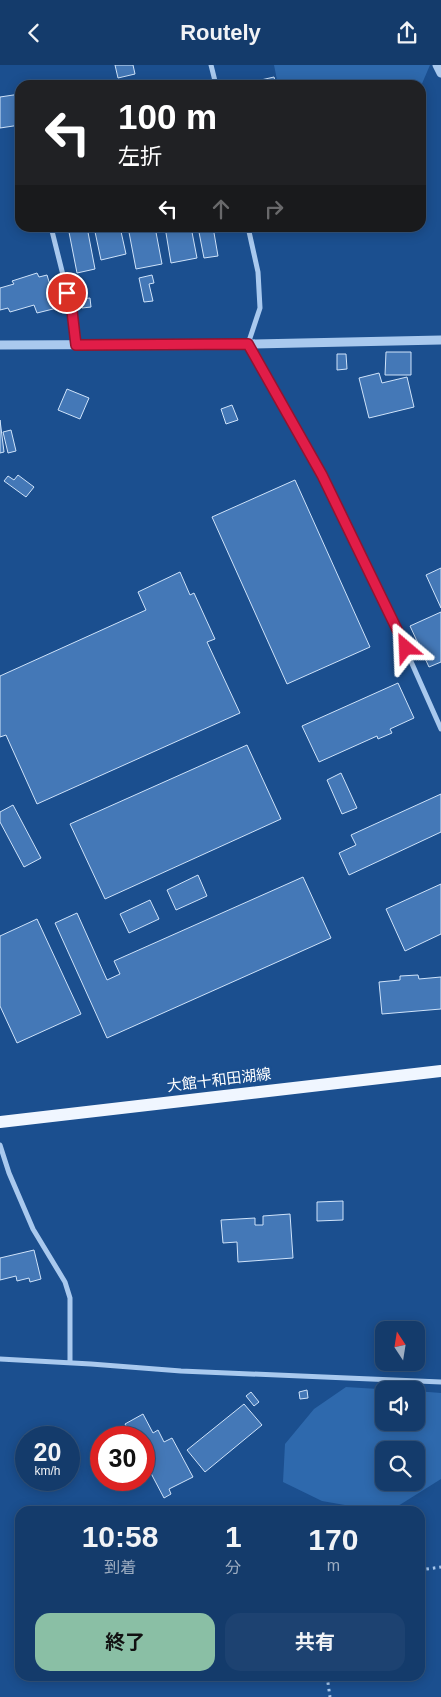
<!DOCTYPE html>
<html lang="ja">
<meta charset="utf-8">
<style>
:root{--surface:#143b6b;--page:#1d4271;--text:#f1f3f6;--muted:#9dadc1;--line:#33557e;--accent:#8abfa5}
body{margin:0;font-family:Arial,"Noto Sans JP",sans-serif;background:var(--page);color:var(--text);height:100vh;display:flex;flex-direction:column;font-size:19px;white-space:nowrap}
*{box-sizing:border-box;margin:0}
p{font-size:16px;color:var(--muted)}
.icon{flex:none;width:28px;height:28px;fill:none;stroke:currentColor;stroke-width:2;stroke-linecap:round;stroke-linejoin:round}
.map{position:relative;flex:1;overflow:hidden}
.side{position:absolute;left:15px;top:1441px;width:410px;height:175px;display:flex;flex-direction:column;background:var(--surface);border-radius:15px;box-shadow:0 2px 12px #0003,0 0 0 1px var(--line)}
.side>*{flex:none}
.top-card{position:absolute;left:15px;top:15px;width:411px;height:152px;border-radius:15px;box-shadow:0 2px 12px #0003,0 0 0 1px var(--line);background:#202124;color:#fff;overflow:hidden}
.needle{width:32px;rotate:348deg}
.tools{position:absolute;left:375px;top:1256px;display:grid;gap:10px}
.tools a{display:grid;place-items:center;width:50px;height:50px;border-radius:10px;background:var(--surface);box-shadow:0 2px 12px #0003,0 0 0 1px var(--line);font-size:25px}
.speed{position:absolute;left:15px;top:1361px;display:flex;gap:10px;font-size:25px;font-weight:700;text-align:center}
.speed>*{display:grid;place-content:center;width:65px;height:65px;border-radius:50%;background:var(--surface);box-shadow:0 2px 12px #0003,0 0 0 1px var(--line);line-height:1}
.speed small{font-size:12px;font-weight:400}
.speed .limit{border:8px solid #d22;background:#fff;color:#111}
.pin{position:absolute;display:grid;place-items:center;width:42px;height:42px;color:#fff;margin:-21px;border:2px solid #fff;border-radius:50%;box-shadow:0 1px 5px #0007}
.me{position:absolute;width:55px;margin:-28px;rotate:334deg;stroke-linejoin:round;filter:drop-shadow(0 0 4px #0008)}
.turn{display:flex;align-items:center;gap:18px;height:105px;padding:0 20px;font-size:22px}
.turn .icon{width:65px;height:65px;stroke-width:2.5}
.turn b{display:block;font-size:35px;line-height:42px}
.lanes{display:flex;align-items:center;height:48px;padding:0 20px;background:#0003;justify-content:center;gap:25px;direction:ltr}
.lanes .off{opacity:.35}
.eta{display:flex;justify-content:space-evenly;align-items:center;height:85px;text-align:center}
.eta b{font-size:30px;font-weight:700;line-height:35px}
.action{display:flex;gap:10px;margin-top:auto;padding:10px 20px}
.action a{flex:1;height:58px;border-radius:15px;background:var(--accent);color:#111;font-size:20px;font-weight:700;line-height:58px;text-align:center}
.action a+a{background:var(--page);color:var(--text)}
header{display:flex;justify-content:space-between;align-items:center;height:65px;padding:0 20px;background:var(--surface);font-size:22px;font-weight:700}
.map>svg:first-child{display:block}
.green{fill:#2e69ad;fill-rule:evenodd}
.building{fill:#4478b7;stroke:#cfe3fa}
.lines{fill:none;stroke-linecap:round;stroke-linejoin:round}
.path{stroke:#a9c9ee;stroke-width:3;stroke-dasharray:2.5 4;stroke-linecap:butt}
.minor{stroke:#a9c9ee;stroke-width:5}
.tertiary{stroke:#a9c9ee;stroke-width:9}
.primary{stroke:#f0f6ff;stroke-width:12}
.route-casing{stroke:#92132f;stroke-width:12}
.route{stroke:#e11d48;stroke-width:9}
.labels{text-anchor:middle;stroke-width:4.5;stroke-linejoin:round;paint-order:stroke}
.street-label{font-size:15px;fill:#fff;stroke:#1b4f8f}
</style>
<header><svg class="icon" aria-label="back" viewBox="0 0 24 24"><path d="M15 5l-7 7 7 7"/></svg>Routely<svg class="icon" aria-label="share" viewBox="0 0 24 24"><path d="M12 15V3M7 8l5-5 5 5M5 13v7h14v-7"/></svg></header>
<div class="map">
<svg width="441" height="1632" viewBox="0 0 441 1632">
<rect width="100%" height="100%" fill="#1b4f8f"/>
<!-- green -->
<path class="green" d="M274 0H430L421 21 278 20Z
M346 1322 394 1325H384V1358H416V1326L441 1328V1414L390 1446H379L322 1436 283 1417 285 1379 314 1344ZM384 1385H416V1418H384Z"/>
<!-- building -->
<path class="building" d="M115 0H133L135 9 118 13Z
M274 12 276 20H239Z
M20 29V60L0 63V32Z
M68 162H87L95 204 77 208Z
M94 162H120L126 189 101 195Z
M128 162H155L162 199 136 204Z
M165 162H191L197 193 171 198Z
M198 162H213L218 191 204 193Z
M37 208 39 212 47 210 57 243 37 248 34 240 10 247 8 243 0 245V223L14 219 12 216Z
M152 210 154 218 149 219 153 236 144 237 139 213Z
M90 233 91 242 82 243 81 234Z
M386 287H411V310H385Z
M337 289H346L347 304 337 305Z
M379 308 382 318 407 312 414 342 369 353 359 313Z
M67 324 89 333 80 354 58 345Z
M232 340 238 355 226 359 221 344Z
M0 355 4 387 0 388Z
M11 365 16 386 8 388 3 367Z
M18 410 34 422 26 432 4 416 8 411 14 415Z
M295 415 370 582 287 619 212 452Z
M441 503V543L426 510Z
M180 507 190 530 194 528 215 574 207 577 240 648 37 739 6 670 0 672V611L146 545 138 527Z
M441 547V597L429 602 410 561Z
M398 618 414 653 390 664 392 668 378 674 377 671 319 697 302 661Z
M247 680 281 754 105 834 70 759Z
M341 708 357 743 342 749 327 715Z
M441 729V767L349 810 339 788 356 780 351 770Z
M13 740 41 793 24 802 0 757V747Z
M198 810 207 831 176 845 167 825Z
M303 812 331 873 107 973 55 858 77 848 107 915 120 909 114 896Z
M441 819V869L405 886 386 844Z
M150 835 159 854 129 868 120 849Z
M37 854 81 949 17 978 0 941V871Z
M418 910 419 914 441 912V944L382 949 379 917 400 915V911Z
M343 1136V1155L317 1156V1137Z
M290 1149 293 1193 238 1197 237 1177 223 1178 221 1155 255 1153V1160H263V1151Z
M34 1185 41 1214 30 1217 29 1213 17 1216 16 1211 0 1215V1193Z
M307 1325 308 1333 300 1334 299 1327Z
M251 1327 259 1337 254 1341 246 1331Z
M244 1339 262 1360 205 1407 187 1385Z
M143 1349 153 1368 158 1365 164 1377 172 1373 193 1412 169 1424 171 1429 164 1433 144 1395V1372H132L125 1359Z"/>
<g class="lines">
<!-- path -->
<path class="path" d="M420 1505 441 1502
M327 1611 330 1632"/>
<!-- minor -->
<path class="minor" d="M211 0 216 20
M51 162 72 246 76 280
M248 162 258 207 260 243 248 279 322 409 405 583 441 664
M0 1080 9 1108 33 1164 65 1217 70 1233V1298
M0 1294 91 1299 181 1306 441 1317"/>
<!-- tertiary -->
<path class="tertiary" d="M437 0 441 8
M0 280 248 279 441 275"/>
<!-- primary -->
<path class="primary" d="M0 1057 441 1006"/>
</g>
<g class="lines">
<!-- route casing -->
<g class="route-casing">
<path id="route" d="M67 228 72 246 76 280 248 279 322 410 406 583"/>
</g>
<!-- route -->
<use href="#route" class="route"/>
</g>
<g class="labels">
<!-- street labels -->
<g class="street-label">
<text transform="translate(219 1015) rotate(-7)" y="5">大館十和田湖線</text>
</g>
</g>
</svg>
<div class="tools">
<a><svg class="needle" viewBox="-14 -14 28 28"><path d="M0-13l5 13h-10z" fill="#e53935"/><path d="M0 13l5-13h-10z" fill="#9dadc1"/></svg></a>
<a><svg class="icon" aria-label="sound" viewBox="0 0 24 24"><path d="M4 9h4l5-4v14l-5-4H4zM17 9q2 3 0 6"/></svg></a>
<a><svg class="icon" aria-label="search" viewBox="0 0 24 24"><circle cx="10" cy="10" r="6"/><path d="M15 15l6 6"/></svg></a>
</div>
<div class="speed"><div>20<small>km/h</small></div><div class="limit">30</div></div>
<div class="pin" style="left:67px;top:228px;background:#d93025"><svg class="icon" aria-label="arrive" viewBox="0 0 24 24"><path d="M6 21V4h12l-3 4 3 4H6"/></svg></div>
<svg class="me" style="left:406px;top:583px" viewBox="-20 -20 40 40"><path d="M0-17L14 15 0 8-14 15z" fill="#e11d48" stroke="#fff" stroke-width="4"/></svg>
<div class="top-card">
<div class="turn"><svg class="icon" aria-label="left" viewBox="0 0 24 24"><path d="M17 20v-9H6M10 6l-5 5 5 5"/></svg><div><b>100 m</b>左折</div></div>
<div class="lanes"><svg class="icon" aria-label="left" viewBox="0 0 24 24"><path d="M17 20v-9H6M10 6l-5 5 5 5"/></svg><svg class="icon off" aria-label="ahead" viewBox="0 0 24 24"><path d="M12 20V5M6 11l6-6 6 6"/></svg><svg class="icon off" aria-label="right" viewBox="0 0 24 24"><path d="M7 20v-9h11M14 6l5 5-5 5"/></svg></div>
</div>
<section class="side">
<div class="eta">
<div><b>10:58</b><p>到着</p></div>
<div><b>1</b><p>分</p></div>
<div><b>170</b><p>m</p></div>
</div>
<div class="action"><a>終了</a><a>共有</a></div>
</section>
</div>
